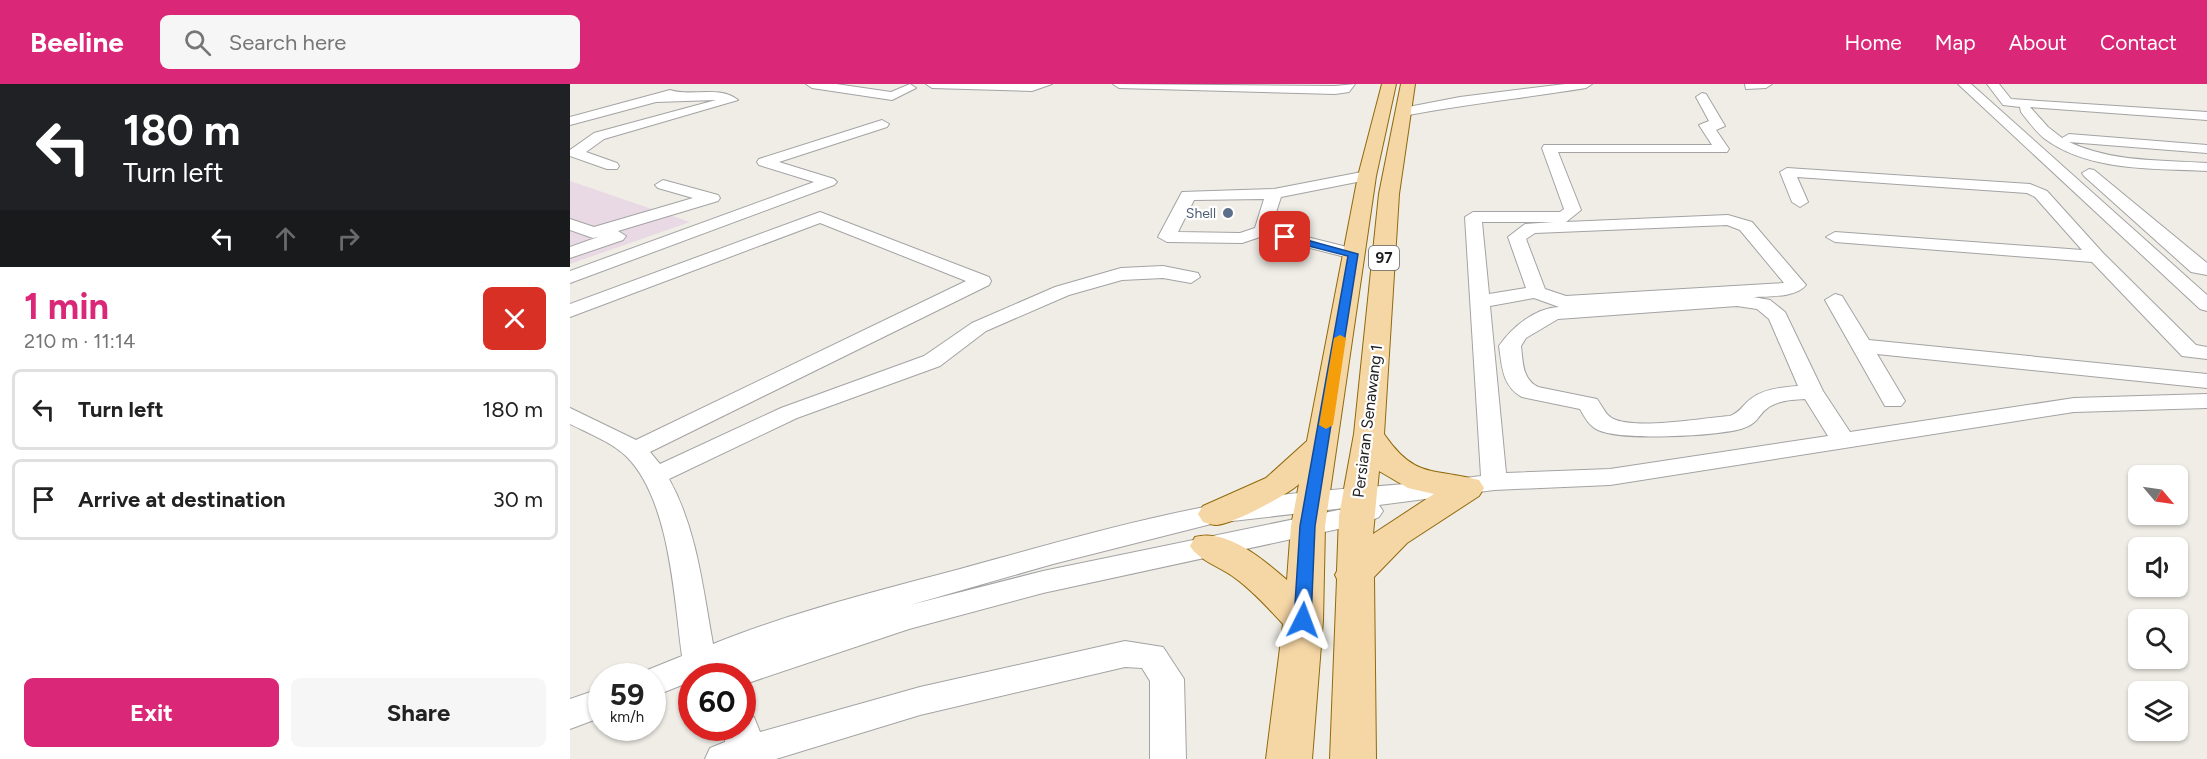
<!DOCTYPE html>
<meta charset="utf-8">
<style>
:root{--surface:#fff;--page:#f6f6f6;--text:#222;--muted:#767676;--line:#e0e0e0;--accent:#db2777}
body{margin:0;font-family:Figtree,sans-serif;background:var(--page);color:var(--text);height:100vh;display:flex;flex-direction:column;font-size:22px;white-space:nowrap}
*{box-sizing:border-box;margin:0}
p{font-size:20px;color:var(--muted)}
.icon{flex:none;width:33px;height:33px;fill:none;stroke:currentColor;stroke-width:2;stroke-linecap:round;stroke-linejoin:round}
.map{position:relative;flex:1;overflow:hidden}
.drawer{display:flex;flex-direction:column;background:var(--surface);width:570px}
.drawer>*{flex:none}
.guide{background:#202124;color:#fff;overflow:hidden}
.needle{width:39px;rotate:119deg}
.buttons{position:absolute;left:1558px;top:381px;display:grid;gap:12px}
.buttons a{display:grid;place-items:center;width:60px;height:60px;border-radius:9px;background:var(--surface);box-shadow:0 2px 4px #0004;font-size:30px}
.speed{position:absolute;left:18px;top:579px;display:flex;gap:12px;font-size:30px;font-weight:700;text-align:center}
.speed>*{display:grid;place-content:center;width:78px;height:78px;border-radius:50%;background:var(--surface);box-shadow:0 2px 4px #0004;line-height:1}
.speed small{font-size:15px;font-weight:400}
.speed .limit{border:9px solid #d22;background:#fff;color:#111}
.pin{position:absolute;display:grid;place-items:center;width:51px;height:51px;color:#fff;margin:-26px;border-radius:12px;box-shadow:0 3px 9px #0006}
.me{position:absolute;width:66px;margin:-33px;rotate:3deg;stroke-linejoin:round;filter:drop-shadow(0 0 4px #0008)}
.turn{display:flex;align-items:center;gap:21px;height:126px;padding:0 24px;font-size:27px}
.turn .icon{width:78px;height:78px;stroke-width:2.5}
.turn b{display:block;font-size:42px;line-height:51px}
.lanes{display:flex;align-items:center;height:57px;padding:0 24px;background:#0003;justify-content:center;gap:30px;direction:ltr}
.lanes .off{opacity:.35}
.round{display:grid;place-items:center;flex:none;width:63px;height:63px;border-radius:9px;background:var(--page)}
.summary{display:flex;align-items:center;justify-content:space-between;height:102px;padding:0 24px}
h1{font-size:36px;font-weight:700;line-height:45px;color:var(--accent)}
.cta{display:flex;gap:12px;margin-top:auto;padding:12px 24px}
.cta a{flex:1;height:69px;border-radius:9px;background:var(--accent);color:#fff;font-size:24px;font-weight:700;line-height:69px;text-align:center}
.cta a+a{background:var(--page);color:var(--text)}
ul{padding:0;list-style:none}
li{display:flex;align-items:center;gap:18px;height:81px;margin:0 12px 9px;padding:0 12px;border:3px solid var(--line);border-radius:9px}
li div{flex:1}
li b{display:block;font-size:22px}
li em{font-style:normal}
header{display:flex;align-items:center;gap:36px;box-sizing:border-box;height:84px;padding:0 30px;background:var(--accent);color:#fff}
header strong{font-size:28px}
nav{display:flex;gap:33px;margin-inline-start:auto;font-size:21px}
.search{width:420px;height:54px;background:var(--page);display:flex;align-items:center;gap:15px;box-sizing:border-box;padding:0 21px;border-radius:9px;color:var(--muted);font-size:22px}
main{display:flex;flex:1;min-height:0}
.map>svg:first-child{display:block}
.industrial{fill:#e8d9e4}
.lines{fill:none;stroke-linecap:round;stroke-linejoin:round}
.minor-casing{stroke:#a3a3a3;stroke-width:2}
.major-casing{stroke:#90690b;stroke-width:2}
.minor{fill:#fff;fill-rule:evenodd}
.major{fill:#f5d6a5;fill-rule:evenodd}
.route{fill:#1a73e8;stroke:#114b97;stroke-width:1.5}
.slow{fill:#f59e0b}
.service-dot{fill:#5c6f8a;stroke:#fff;stroke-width:2}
.labels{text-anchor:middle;stroke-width:4.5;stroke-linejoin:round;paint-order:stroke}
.far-service-label{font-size:14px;fill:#4e5e75;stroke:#fff;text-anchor:end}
.shield{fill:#fff;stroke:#626262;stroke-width:1.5}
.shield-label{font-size:15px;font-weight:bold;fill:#1f1f1f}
.street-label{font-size:16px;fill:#1f1f1f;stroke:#fff}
</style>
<header>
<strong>Beeline</strong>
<div class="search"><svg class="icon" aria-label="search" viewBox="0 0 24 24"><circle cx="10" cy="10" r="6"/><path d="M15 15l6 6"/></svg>Search here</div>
<nav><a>Home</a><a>Map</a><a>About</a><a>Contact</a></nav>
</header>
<main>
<section class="drawer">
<div class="guide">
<div class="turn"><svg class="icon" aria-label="left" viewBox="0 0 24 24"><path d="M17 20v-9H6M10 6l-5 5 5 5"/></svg><div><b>180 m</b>Turn left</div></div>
<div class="lanes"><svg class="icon" aria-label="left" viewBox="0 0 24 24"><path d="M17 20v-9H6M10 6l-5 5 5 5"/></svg><svg class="icon off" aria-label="ahead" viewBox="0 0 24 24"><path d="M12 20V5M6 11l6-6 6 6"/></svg><svg class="icon off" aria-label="right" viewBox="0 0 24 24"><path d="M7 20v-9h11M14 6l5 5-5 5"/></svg></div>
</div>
<div class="summary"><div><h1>1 min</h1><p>210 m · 11:14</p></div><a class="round" style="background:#d93025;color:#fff"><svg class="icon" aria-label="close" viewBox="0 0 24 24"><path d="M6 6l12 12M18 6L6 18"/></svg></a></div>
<ul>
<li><svg class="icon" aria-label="left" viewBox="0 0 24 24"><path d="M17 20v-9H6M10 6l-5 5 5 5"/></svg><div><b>Turn left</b></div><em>180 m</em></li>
<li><svg class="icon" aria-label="arrive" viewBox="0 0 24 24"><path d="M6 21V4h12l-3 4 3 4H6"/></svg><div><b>Arrive at destination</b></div><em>30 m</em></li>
</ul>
<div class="cta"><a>Exit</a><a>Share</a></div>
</section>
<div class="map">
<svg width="1637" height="675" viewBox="0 0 1637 675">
<rect width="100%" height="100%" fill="#efede6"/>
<!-- industrial -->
<path class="industrial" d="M0 97 120 138 0 180Z"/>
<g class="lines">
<!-- minor casing -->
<g class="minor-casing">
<path id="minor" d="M236 0H266L321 8 340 0 346 4 322 16 242 4Z
M356 0H482L462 7 362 4Z
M543 0 765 2 785 0 779 8 765 10 549 4Z
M995 0H1022L1016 4C955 14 894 20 833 32L827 28 833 24 890 13Z
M1175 0H1202L1196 4 1176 5Z
M1388 0H1401L1637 211V227L1630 225Z
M1417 0H1429L1441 15 1637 28V36L1460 23 1478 43 1492 54 1499 50 1637 61V69L1499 58C1541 78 1591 76 1637 79V87C1584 84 1520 88 1475 55 1466 48 1458 37 1451 28L1450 23 1433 21Z
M100 6C120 13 150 1 168 16L34 55 16 68 47 79 49 82 47 85H37L0 72V66L24 49 146 16 86 18 0 41V33Z
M1132 9 1136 10 1155 42 1146 46 1159 65 1157 68H988L1011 126 996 138 1158 131 1182 138 1236 201C1226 214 1198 212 1183 213L1200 216 1215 228 1253 307 1280 348 1504 314 1637 310V324L1504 328 1040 401 924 406 809 421 813 427 809 433 796 439 473 509 339 545 172 601V592H122V597L82 613V592H69L70 589 112 572C104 514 100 415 56 372 41 358 18 349 0 340V324L66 356 396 197 250 139 0 233V220L250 128 419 193 421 197 419 201 80 368 90 380 211 324 354 272 402 239 485 203 551 184 593 182 628 189 630 193 621 199 593 194 552 196 499 211 416 247 370 282 227 334 99 395C127 445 133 505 143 560 222 528 308 507 390 485 474 462 559 437 645 421 732 404 822 404 911 392L895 133 903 128H990L994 125 972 64 974 61H1142L1129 41 1139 37 1126 13ZM912 138H984L955 140 938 153 956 204 919 210ZM1157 141 1170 146 1214 199 996 212 975 205 956 155 965 149ZM964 214 989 223C965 224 942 243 929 262 932 282 932 302 952 313L1010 325C1014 332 1019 342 1028 346 1051 357 1145 352 1171 345 1190 339 1186 332 1199 323 1210 316 1223 316 1235 315L1258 352 1040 385 936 389 920 222ZM1167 222 1187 225 1199 235 1228 302C1213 303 1194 305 1182 314 1173 320 1171 328 1160 332 1132 334 1072 345 1046 336 1036 333 1033 323 1027 315L968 303C952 295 953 278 951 262L956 254 988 235ZM783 423 473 487 340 521 483 480 645 439Z
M312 36 319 40 317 43 209 78 264 95 267 98 264 101 0 199V187L244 98 189 81 187 78 189 75Z
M1217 84 1460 100 1477 107 1533 169 1626 261 1637 263V275L1612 272 1522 178 1265 158 1256 153 1265 148 1512 166 1465 113 1457 109 1227 93 1238 118 1230 123 1222 118 1210 88Z
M1519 85 1524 86 1637 179V191L1621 188 1514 92 1512 89Z
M797 87 805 92 802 95 711 113 701 144 789 166 792 170 789 174 783 175 693 152 672 159 597 158 588 153 612 108 704 105ZM694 115 685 144 670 149 608 148 624 116Z
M93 96 148 111 150 114 148 117 48 147 56 152 53 156 0 174V163L28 153 23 154 0 146V135L24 143 123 114 88 104 85 101Z
M1265 210 1272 212 1299 256 1637 290V304L1307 270 1335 317 1331 322H1315L1255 216Z
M555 557 593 563 614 595 616 675H580V597L572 584 555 583 350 631 206 675H135L140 664 155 658V644H172V629L184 633 190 648 350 603Z
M32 604V633L0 645V615Z"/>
</g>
<!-- major casing -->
<g class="major-casing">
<path id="major" d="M812 0H826L806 92 755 442 753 536 742 675H696L713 540C698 524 683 507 665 494 651 483 629 477 620 462L625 453C657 444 694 476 717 496L721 442 729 400C716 412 664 439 647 441 642 441 637 439 633 438L628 430 633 422 696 394 737 357 788 92Z
M831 0H845L829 110 814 350C845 395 862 384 909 396L914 404 909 412 837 459 804 493 806 675H760L767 495 765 491 767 487 769 432 784 350 809 110ZM809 387 838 404 864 410 803 450Z"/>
</g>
<!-- minor -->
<use href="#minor" class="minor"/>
<!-- major -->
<use href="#major" class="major"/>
</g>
<!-- route -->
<path class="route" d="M715 150 788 170 745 442 741 536 739 541H726L724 536 730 442 778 172 711 155V151Z"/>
<!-- slow -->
<path class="slow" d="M770 251 776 254 763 341 756 345 749 341 764 254Z"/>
<!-- markers -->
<circle class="service-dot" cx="658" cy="129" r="6"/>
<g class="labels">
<!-- far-service labels -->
<g class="far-service-label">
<text x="646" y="134">Shell</text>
</g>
<!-- shield labels -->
<rect class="shield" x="799" y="162" width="30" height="24" rx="4.5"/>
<g class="shield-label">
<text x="814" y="179">97</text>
</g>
<!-- street labels -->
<g class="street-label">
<text transform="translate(797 337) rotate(-83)" y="6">Persiaran Senawang 1</text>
</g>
</g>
</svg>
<div class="buttons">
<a><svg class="needle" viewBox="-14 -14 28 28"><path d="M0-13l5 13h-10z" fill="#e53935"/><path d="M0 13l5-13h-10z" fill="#767676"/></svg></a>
<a><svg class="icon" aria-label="sound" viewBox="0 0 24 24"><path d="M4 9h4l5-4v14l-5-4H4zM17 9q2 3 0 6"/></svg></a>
<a><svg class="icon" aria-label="search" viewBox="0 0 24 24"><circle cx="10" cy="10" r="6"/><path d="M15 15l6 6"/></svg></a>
<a><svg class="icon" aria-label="layers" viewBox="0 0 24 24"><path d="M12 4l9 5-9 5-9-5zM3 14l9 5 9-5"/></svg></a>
</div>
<div class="speed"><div>59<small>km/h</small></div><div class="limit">60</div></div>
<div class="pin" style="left:715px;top:153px;background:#d93025"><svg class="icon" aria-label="arrive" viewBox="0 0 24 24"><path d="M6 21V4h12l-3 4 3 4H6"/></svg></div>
<svg class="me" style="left:733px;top:536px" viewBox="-20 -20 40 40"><path d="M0-17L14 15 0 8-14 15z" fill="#1a73e8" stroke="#fff" stroke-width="4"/></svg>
</div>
</main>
